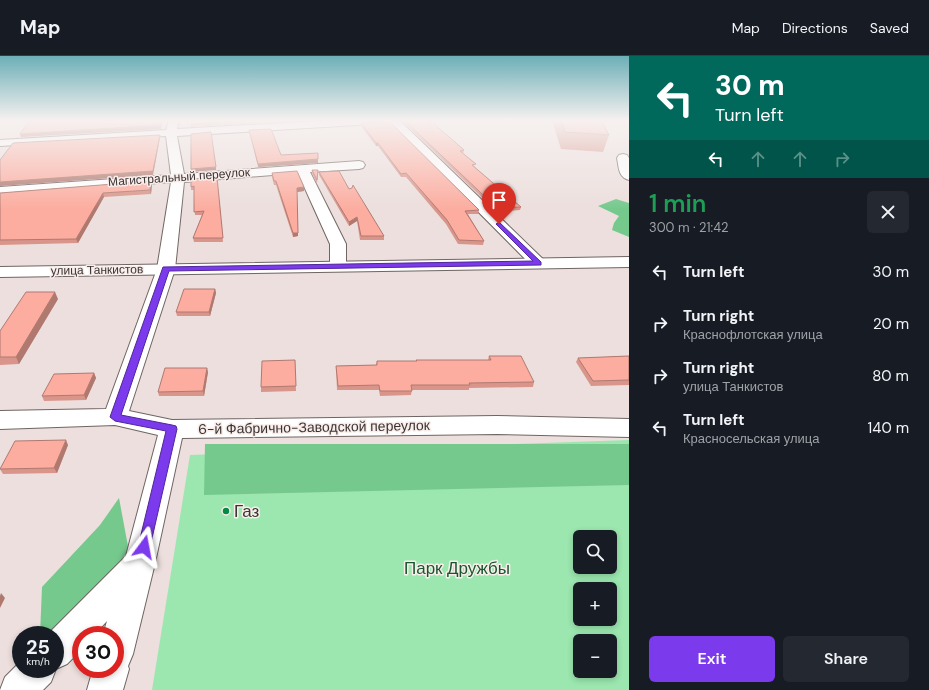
<!DOCTYPE html>
<meta charset="utf-8">
<style>
:root{--surface:#171b24;--page:#242831;--text:#f1f3f6;--muted:#9ea1a6;--line:#363941;--accent:#7c3aed}
body{margin:0;font-family:"DM Sans",sans-serif;background:var(--page);color:var(--text);height:100vh;display:flex;flex-direction:column;font-size:15px;white-space:nowrap}
*{box-sizing:border-box;margin:0}
p{font-size:13px;color:var(--muted)}
.icon{flex:none;width:22px;height:22px;fill:none;stroke:currentColor;stroke-width:2;stroke-linecap:round;stroke-linejoin:round}
.map{position:relative;flex:1;overflow:hidden}
.details{display:flex;flex-direction:column;background:var(--surface);width:300px}
.details>*{flex:none}
.guide{background:#00695c;color:#fff;overflow:hidden}
.buttons{position:absolute;left:573px;top:474px;display:grid;gap:8px}
.buttons a{display:grid;place-items:center;width:44px;height:44px;border-radius:6px;background:var(--surface);box-shadow:0 2px 6px #0003;font-size:20px}
.speed{position:absolute;left:12px;top:570px;display:flex;gap:8px;font-size:20px;font-weight:700;text-align:center}
.speed>*{display:grid;place-content:center;width:52px;height:52px;border-radius:50%;background:var(--surface);box-shadow:0 2px 6px #0003;line-height:1}
.speed small{font-size:10px;font-weight:400}
.speed .limit{border:6px solid #d22;background:#fff;color:#111}
.pin{position:absolute;display:grid;place-items:center;width:34px;height:34px;color:#fff;margin:-41px -17px;border-radius:50% 50% 50% 0;rotate:-45deg;box-shadow:0 0 4px #0007}
.pin .icon{rotate:45deg}
.me{position:absolute;width:44px;margin:-22px;rotate:13deg;stroke-linejoin:round;filter:drop-shadow(0 0 3px #0008)}
.turn{display:flex;align-items:center;gap:14px;height:84px;padding:0 20px;font-size:18px}
.turn .icon{width:52px;height:52px;stroke-width:2.5}
.turn b{display:block;font-size:28px;line-height:34px}
.lanes{display:flex;align-items:center;height:38px;padding:0 20px;background:#0003;justify-content:center;gap:20px;direction:ltr}
.lanes .off{opacity:.35}
.round{display:grid;place-items:center;flex:none;width:42px;height:42px;border-radius:6px;background:var(--page)}
.summary{display:flex;align-items:center;justify-content:space-between;height:68px;padding:0 20px}
h1{font-size:24px;font-weight:600;line-height:30px;color:#1e9e55}
.primary-button{display:flex;gap:8px;margin-top:auto;padding:8px 20px}
.primary-button a{flex:1;height:46px;border-radius:6px;background:var(--accent);color:#fff;font-size:16px;font-weight:600;line-height:46px;text-align:center}
.primary-button a+a{background:var(--page);color:var(--text)}
ul{padding:0;list-style:none}
li{display:flex;align-items:center;gap:12px;height:52px;padding:0 20px}
li div{flex:1}
li b{display:block;font-size:15px}
li em{font-style:normal}
header{display:flex;align-items:center;gap:24px;box-sizing:border-box;height:56px;padding:0 20px;background:var(--surface);border-bottom:1px solid var(--line)}
header strong{font-size:19px}
nav{display:flex;gap:22px;margin-inline-start:auto;font-size:14px}
main{display:flex;flex:1;min-height:0}
.map>svg:first-child{display:block}
.green{fill:#9be7af;fill-rule:evenodd}
.forest{fill:#75c98d}
.lines{fill:none;stroke-linecap:round;stroke-linejoin:round}
.street-casing{stroke:#6f6563;stroke-width:2}
.secondary-casing{stroke:#6f6563;stroke-width:2}
.street{fill:#fff;fill-rule:evenodd}
.secondary{fill:#fff;fill-rule:evenodd}
.wall{fill:#d9958a}
.shaded-wall{fill:#b07970}
.building{fill:#fcada0;stroke:#b07970}
.route{fill:#7c3aed;stroke:#51269a}
.poi-dot{fill:#068944;stroke:#f9edea;stroke-width:1.5}
.labels{text-anchor:middle;stroke-width:3;stroke-linejoin:round;paint-order:stroke}
.far-street-label{font-size:12px;fill:#3a3535;stroke:#f9edea}
.street-label{font-size:14px;fill:#3a3535;stroke:#f9edea}
.near-poi-label{font-size:17px;fill:#3a3535;stroke:#f9edea;text-anchor:start}
.near-park-label{font-size:17px;fill:#19562f;stroke:#f9edea}
</style>
<header>
<strong>Map</strong>
<nav><a>Map</a><a>Directions</a><a>Saved</a></nav>
</header>
<main>
<div class="map">
<svg width="629" height="634" viewBox="0 0 629 634">
<rect width="100%" height="100%" fill="#ecdfdd"/>
<!-- green -->
<path class="green" d="M629 384V634H152L190 399ZM580 481H610V511H580ZM580 533H610V563H580ZM580 585H610V615H580Z"/>
<!-- forest -->
<path class="forest" d="M616 143 629 147V181L612 174 614 167 619 160 598 150Z
M205 388H629V429L204 439Z
M119 442 130 501 50 579H40L42 531 100 469Z"/>
<g class="lines">
<!-- street casing -->
<g class="street-casing">
<path id="street" d="M169 64H179L177 73 336 64H399L547 207 545 211 539 212 533 211 390 67 177 80 184 118 359 105 363 106 365 109 363 112 359 113 310 116 346 188V210L344 214 338 215 332 214 330 210V188L298 117 184 126 175 213 129 355 172 364 497 360 629 363V381L497 378 182 382 155 507 133 598 128 610 129 613 123 634H87L93 613H115V579H103L107 565 94 579H81V594L67 608 56 613 51 626 43 634H0L5 621 21 605V613H55V579H47L126 500 158 379 115 369 0 373V355L106 353 157 213 171 126 0 139V131L171 119 166 80 0 90V84L166 74Z
M623 98 627 99 629 102V124C618 121 619 111 617 102L619 99Z"/>
</g>
<!-- secondary casing -->
<g class="secondary-casing">
<path id="secondary" d="M629 201V211L0 221V211Z"/>
</g>
<!-- street -->
<use href="#street" class="street"/>
<!-- secondary -->
<use href="#secondary" class="secondary"/>
</g>
<!-- wall -->
<path class="wall" d="M191 64H305L191 71Z
M401 64H426L464 94 463 98 475 111 521 151 520 154 497 156Z
M552 64H601L609 79 603 96 561 93Z
M361 67 479 154 478 158H468L484 185 483 189 458 188 446 168 406 121H401L378 90H376L361 70Z
M249 74 281 99 318 97V107L258 111 250 77Z
M312 114H318L317 128 312 117Z
M319 116 349 133 384 180V184H360L357 165 349 170 319 119Z
M272 117 304 135 297 136 298 180 293 181 276 129H274L272 121Z
M217 121 223 186H194L193 182 202 159H195L194 134H191V131Z
M151 125 152 129 151 138 104 141 78 187 0 189V137Z
M215 233 216 237 210 260H177L176 256Z
M58 243 19 308 0 309V275Z
M489 300 534 326 533 331 469 332V334H412L411 339 380 340 379 334H337L336 310 376 309 377 305H416V304H488Z
M629 300V329L591 330 576 306 578 302Z
M295 304 296 335 261 336V331Z
M208 316 204 340H159L158 336Z
M94 317 96 322 86 344 44 345 42 340Z
M68 389 57 417 3 418 0 413Z"/>
<!-- shaded-wall -->
<path class="shaded-wall" d="M163 64 161 73 21 81 20 78Z
M160 79V82L153 119 0 130V126Z
M376 87H378V90H376Z
M318 103V107L258 111V108Z
M216 111V114L191 116V113Z
M151 125 152 129 151 138 150 134Z
M304 131V135L297 136V132Z
M103 137 104 141 78 187 76 183Z
M357 161V165L349 170V166Z
M293 177H298V180L293 181Z
M215 233 216 237 210 260 209 256Z
M55 236 58 243 19 308 16 301Z
M207 312 208 316 204 340 203 335Z
M94 317 96 322 86 344 84 339Z
M66 384 68 389 57 417 54 412Z
M1 537 5 542 0 552V540Z"/>
<!-- building -->
<path class="building" d="M30 64H162L161 69 20 78Z
M191 64H255L191 68Z
M404 64H426L428 66H432L464 94 460 95 476 108 472 109 521 151 497 152Z
M561 64H601L609 79 565 76Z
M390 66 479 154 465 155 484 185 459 184 447 164 406 117 401 118 378 87H376L361 67Z
M271 73 281 99 318 97V103L258 108 249 74Z
M211 76 216 111 191 113V78Z
M160 79 153 115 0 126V104L13 87Z
M312 114H318L317 124Z
M297 115 304 131 297 132 298 177H293L276 125H274L272 117Z
M339 115 349 133 352 132 353 129 384 180H361L357 161 349 166 319 116Z
M217 121 223 182H193L204 155 194 156V130L191 131V123Z
M151 125 150 134 103 137 76 183 0 184V137Z
M184 233H215L209 256H176Z
M26 236H55L16 301H0V275Z
M489 300H521L534 326 469 327 470 329H411L412 335H380L379 329 338 330 336 310 377 309V305H417L416 304H491Z
M629 300V324L593 325 578 302Z
M295 304 296 330 261 331 262 305Z
M165 312H207L203 335 158 336Z
M94 317 84 339 42 340 54 318Z
M66 384 54 412 0 413 15 385Z"/>
<!-- sky -->
<linearGradient id="sky" x2="0" y2="1"><stop stop-color="#6cafb7"/><stop offset="0.42" stop-color="#f6f1f0"/><stop offset="1" stop-color="#f6f1f0" stop-opacity="0"/></linearGradient>
<rect width="629" height="153" fill="url(#sky)"/>
<!-- route -->
<path class="route" d="M499 166 541 206V209L169 215 121 359 172 369 176 370 177 373 150 491 148 495 144 497 139 495 138 491 166 375 115 365 110 361 163 211 533 205 496 168Z"/>
<!-- markers -->
<circle class="poi-dot" cx="226" cy="455" r="4"/>
<g class="labels">
<!-- far-street labels -->
<g class="far-street-label">
<text transform="translate(179 121) rotate(-4)" y="4">Магистральный переулок</text>
<text transform="translate(97 214) rotate(-1)" y="4">улица Танкистов</text>
</g>
<!-- street labels -->
<g class="street-label">
<text transform="translate(314 371) rotate(-1)" y="5">6-й Фабрично-Заводской переулок</text>
</g>
<!-- near-poi labels -->
<g class="near-poi-label">
<text x="234" y="461">Газ</text>
</g>
<!-- near-park labels -->
<g class="near-park-label">
<text x="457" y="518">Парк Дружбы</text>
</g>
</g>
</svg>
<div class="buttons">
<a><svg class="icon" aria-label="search" viewBox="0 0 24 24"><circle cx="10" cy="10" r="6"/><path d="M15 15l6 6"/></svg></a>
<a>+</a>
<a>−</a>
</div>
<div class="speed"><div>25<small>km/h</small></div><div class="limit">30</div></div>
<div class="pin" style="left:499px;top:168px;background:#d93025"><svg class="icon" aria-label="arrive" viewBox="0 0 24 24"><path d="M6 21V4h12l-3 4 3 4H6"/></svg></div>
<svg class="me" style="left:144px;top:491px" viewBox="-20 -20 40 40"><path d="M0-17L14 15 0 8-14 15z" fill="#7c3aed" stroke="#fff" stroke-width="4"/></svg>
</div>
<section class="details">
<div class="guide">
<div class="turn"><svg class="icon" aria-label="left" viewBox="0 0 24 24"><path d="M17 20v-9H6M10 6l-5 5 5 5"/></svg><div><b>30 m</b>Turn left</div></div>
<div class="lanes"><svg class="icon" aria-label="left" viewBox="0 0 24 24"><path d="M17 20v-9H6M10 6l-5 5 5 5"/></svg><svg class="icon off" aria-label="ahead" viewBox="0 0 24 24"><path d="M12 20V5M6 11l6-6 6 6"/></svg><svg class="icon off" aria-label="ahead" viewBox="0 0 24 24"><path d="M12 20V5M6 11l6-6 6 6"/></svg><svg class="icon off" aria-label="right" viewBox="0 0 24 24"><path d="M7 20v-9h11M14 6l5 5-5 5"/></svg></div>
</div>
<div class="summary"><div><h1>1 min</h1><p>300 m · 21:42</p></div><a class="round"><svg class="icon" aria-label="close" viewBox="0 0 24 24"><path d="M6 6l12 12M18 6L6 18"/></svg></a></div>
<ul>
<li><svg class="icon" aria-label="left" viewBox="0 0 24 24"><path d="M17 20v-9H6M10 6l-5 5 5 5"/></svg><div><b>Turn left</b></div><em>30 m</em></li>
<li><svg class="icon" aria-label="right" viewBox="0 0 24 24"><path d="M7 20v-9h11M14 6l5 5-5 5"/></svg><div><b>Turn right</b><p>Краснофлотская улица</p></div><em>20 m</em></li>
<li><svg class="icon" aria-label="right" viewBox="0 0 24 24"><path d="M7 20v-9h11M14 6l5 5-5 5"/></svg><div><b>Turn right</b><p>улица Танкистов</p></div><em>80 m</em></li>
<li><svg class="icon" aria-label="left" viewBox="0 0 24 24"><path d="M17 20v-9H6M10 6l-5 5 5 5"/></svg><div><b>Turn left</b><p>Красносельская улица</p></div><em>140 m</em></li>
</ul>
<div class="primary-button"><a>Exit</a><a>Share</a></div>
</section>
</main>
